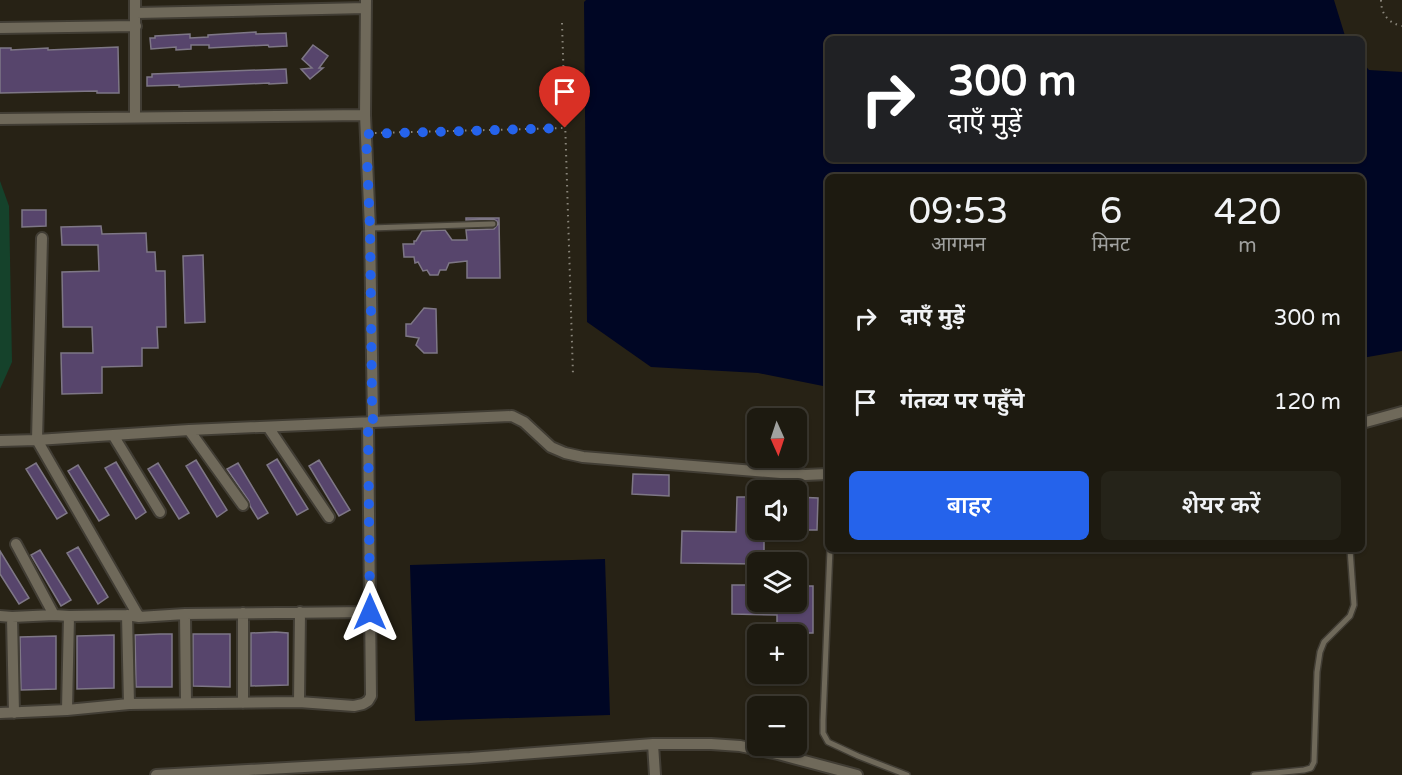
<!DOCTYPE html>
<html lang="hi">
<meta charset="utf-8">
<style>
:root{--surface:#1d1a10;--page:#252319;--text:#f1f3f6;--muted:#a0a19f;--line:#3b3830;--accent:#2563eb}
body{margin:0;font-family:"Varela Round","Noto Sans Devanagari",sans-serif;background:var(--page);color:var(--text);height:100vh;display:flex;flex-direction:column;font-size:22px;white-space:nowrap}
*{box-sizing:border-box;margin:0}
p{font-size:20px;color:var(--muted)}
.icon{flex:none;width:33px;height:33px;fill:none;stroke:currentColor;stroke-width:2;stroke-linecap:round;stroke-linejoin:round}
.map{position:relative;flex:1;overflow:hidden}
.details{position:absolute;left:825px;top:174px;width:540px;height:378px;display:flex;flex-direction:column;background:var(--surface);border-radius:9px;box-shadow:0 2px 4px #0004,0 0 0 2px var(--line)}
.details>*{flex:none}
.hud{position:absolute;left:825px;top:36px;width:540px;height:126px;border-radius:9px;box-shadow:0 2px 4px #0004,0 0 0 2px var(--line);background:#202124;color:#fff;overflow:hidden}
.needle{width:39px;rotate:177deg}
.buttons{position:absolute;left:747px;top:408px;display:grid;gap:12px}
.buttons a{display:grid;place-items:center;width:60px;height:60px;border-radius:9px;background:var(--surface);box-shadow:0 2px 4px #0004,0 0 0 2px var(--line);font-size:30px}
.pin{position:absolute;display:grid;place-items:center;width:51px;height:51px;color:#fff;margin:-62px -26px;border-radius:50% 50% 50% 0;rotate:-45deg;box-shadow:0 0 6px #0007}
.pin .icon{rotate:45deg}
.me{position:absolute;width:66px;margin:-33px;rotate:0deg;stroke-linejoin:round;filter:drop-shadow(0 0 4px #0008)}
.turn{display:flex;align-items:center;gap:21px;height:126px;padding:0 24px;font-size:27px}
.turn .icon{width:78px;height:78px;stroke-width:2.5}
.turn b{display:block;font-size:42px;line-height:51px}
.eta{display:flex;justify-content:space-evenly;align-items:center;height:102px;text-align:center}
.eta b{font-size:36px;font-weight:600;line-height:42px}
.cta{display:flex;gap:12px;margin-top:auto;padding:12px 24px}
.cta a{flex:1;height:69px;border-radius:9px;background:var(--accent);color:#fff;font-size:24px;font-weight:600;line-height:69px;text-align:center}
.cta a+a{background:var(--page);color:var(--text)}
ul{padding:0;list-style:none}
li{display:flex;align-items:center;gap:18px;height:84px;padding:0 24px}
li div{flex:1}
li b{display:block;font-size:22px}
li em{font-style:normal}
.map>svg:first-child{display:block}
.green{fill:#15422b}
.water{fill:#000624}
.building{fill:#57456c;stroke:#7e7786;stroke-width:1.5}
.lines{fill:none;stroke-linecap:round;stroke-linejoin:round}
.lane-casing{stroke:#413d34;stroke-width:8}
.street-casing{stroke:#413d34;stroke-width:14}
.path{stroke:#89857a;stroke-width:2;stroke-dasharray:1.5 4.5;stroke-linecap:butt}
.lane{stroke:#6f695a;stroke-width:5}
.street{stroke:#6f695a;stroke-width:10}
.route{stroke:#2563eb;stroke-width:10;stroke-dasharray:0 18}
</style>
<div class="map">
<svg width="1402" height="775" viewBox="0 0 1402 775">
<rect width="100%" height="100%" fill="#272215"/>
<!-- green -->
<path class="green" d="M0 181 9 206 12 362 0 389Z"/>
<!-- water -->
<path class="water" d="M586 0H1334L1346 39H828V159H1362V62L1369 70 1402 72V351L1362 358V177H828V387L758 373 651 367 587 322 584 2Z
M605 559 610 715 415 721 410 565Z"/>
<!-- building -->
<path class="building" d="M256 32V34L286 33 287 46 269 47 268 45 209 48V45H191V49L176 50V47L151 49 150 38H155V36L190 34V38L208 37V35Z
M313 45 328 56 319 68H323L310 79 301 69 312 68 302 59Z
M118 47 119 93H97V91L0 93V48H11V50L48 48V50Z
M286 69 287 83 269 84V83L179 87V85L147 86V77H152V74Z
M22 210H46V226L22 227Z
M466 218H499L500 278H467V261L449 263 446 270H440L438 275H430L427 270 423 271 418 262 415 263 414 257H404L403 244H414V241H416L422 231 445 230 452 240H467L466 230 494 229 498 224 497 221 493 219 466 220Z
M101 226 102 234 146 233 147 252H155L156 271H165L166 327H157L158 348H142V366L102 367V393L62 394 61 353H93L92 327H63L62 272 99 271 98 245H62L61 227Z
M203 255 205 322 185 323 183 256Z
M424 308 436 309 437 353H424L416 345 419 338 406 336V324H411Z
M277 459 308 509 297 515 267 465Z
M196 460 227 510 217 517 186 466Z
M319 460 350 510 339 516 309 466Z
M116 462 146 512 136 519 105 468Z
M36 463 67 513 57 519 26 469Z
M158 463 189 513 179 519 148 469Z
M238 463 268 513 258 519 250 506 249 501 227 469Z
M78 465 109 515 99 521 68 471Z
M633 474 669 475V496L632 494Z
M737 497H758V530H764V562H758V564L681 563 682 531 736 532Z
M796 497 818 498 817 530H796Z
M78 547 108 597 98 604 67 553Z
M40 550 71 600 61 606 31 555Z
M0 551 29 598 19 604 0 574Z
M732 585H758V602H796V586H813V633H777V615L732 614Z
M276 632 288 633V685L251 686V633Z
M160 634H172V687H136L135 635Z
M193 634H230V687L193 686Z
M114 635V688L77 689V636Z
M56 636V689L21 690 20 637Z"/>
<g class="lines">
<!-- lane casing -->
<g class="lane-casing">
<path id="lane" d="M370 228 493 224
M830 549 823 720V733L828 742 858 756 907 775
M1254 775 1304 770 1311 768 1314 762 1317 672 1320 652 1324 642 1350 616 1354 605 1350 549"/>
</g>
<!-- street casing -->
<g class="street-casing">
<path id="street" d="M135 0V117
M366 0 365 115 370 228 373 422
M136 13 366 8
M0 28 136 26
M0 119 365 115
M42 238 37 440 139 617
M1362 423 1402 412
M268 427 329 517
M189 430 243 505
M113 435 160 512
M0 441 37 440 189 430 512 416 524 422 551 447 565 453 583 457 805 475 828 474
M16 544 54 615
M185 614 186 703
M127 615 129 704
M0 616 12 617 54 615 69 616 127 615 139 617 185 614 370 612
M12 617 14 713
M299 702 300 612
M243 703V613
M67 710 69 616
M0 713 67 710 129 704 299 702 354 706 363 704 368 701 371 696 368 422
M653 744 655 775
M156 775 470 758 653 744H711L740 746 778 754 857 775"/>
</g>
<!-- path -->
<path class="path" d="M1381 0C1381 14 1388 23 1402 26
M562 23 573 375
M375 133 564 128"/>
<!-- lane -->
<use href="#lane" class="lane"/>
<!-- street -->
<use href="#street" class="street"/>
</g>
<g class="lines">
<!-- route -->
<path class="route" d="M370 612 368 422H373L372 401 370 228 366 134 565 128"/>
</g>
</svg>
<div class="buttons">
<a><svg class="needle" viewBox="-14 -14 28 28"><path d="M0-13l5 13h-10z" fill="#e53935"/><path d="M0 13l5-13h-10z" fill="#a0a19f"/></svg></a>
<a><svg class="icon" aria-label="sound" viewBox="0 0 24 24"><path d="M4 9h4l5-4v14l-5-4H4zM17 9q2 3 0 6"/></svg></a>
<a><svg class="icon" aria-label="layers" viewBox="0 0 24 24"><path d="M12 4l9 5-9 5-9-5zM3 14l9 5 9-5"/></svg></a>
<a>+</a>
<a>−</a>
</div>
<div class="pin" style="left:565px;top:128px;background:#d93025"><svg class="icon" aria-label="arrive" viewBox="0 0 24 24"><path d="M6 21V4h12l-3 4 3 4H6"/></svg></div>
<svg class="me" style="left:370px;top:612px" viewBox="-20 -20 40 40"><path d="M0-17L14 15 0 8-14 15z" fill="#2563eb" stroke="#fff" stroke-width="4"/></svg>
<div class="hud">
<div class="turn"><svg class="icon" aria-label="right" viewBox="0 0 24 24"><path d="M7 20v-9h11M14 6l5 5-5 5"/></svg><div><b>300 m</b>दाएँ मुड़ें</div></div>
</div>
<section class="details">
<div class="eta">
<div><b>09:53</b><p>आगमन</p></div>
<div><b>6</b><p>मिनट</p></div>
<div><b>420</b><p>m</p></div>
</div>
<ul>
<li><svg class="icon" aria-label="right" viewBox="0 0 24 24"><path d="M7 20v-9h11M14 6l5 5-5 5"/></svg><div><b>दाएँ मुड़ें</b></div><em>300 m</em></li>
<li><svg class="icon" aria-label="arrive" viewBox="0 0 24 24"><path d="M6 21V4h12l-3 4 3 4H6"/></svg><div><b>गंतव्य पर पहुँचे</b></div><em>120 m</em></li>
</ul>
<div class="cta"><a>बाहर</a><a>शेयर करें</a></div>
</section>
</div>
